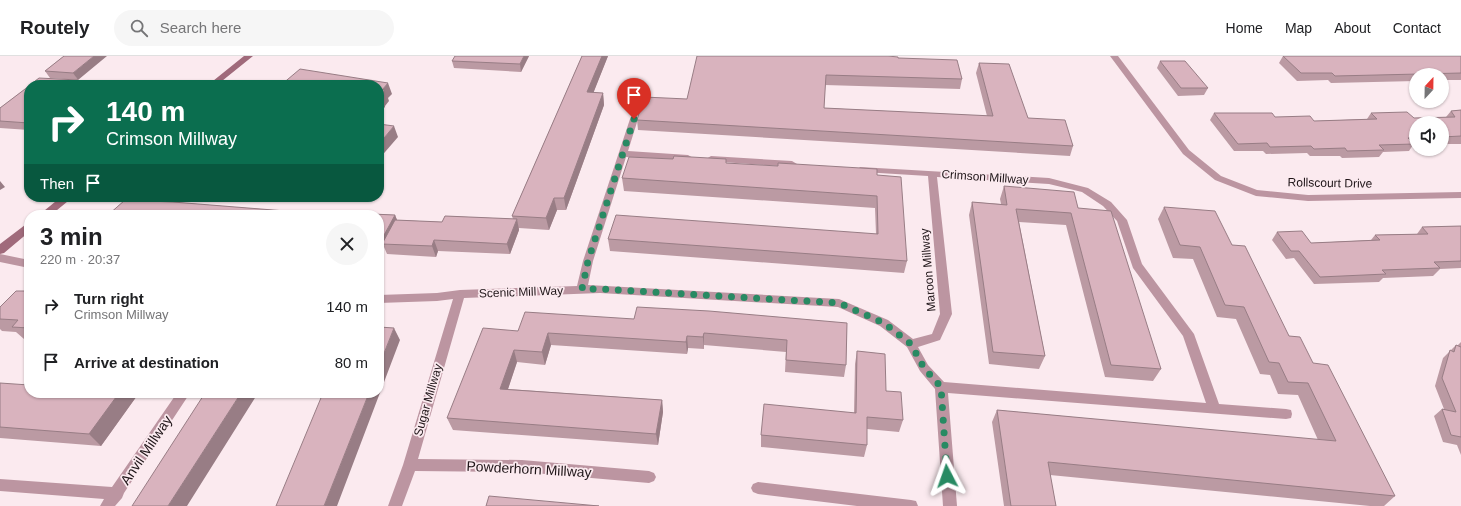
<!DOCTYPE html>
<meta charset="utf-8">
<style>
:root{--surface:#fff;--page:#f6f6f6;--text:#202124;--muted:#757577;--line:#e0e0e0}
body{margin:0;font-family:Helvetica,sans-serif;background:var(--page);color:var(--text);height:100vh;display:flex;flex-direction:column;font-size:15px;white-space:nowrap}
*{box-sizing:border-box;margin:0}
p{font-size:13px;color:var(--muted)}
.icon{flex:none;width:22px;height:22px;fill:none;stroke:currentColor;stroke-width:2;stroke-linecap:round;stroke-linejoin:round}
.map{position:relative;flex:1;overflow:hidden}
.sheet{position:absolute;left:24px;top:154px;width:360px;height:188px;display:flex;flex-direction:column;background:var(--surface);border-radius:16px;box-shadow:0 1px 3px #0004}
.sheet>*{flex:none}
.top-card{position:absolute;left:24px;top:24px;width:360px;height:122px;border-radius:16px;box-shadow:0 1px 3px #0004;background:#0b6e4f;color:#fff;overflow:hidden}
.needle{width:26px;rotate:22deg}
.fabs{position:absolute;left:1409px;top:12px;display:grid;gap:8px}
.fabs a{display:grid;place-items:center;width:40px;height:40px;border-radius:50%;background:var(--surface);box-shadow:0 1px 3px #0004;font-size:20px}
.pin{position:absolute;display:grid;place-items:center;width:34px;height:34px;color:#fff;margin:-41px -17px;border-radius:50% 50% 50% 0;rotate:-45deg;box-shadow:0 0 4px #0007}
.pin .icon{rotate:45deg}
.me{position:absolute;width:44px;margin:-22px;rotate:356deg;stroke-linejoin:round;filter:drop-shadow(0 0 3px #0008)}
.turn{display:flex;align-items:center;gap:14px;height:84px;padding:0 16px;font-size:18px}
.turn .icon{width:52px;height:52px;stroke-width:2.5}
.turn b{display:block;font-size:28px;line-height:34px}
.then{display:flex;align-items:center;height:38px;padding:0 16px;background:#0003;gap:8px;font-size:15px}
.round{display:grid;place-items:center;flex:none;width:42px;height:42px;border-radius:21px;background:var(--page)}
.overview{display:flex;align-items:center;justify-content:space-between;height:68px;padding:0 16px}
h1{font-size:24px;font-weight:700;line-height:30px}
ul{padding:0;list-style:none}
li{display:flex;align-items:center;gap:12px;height:56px;padding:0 16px}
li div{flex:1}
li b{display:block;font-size:15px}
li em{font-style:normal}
header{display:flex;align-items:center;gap:24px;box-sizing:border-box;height:56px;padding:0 20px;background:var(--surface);border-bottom:1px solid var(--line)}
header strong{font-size:19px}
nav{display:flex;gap:22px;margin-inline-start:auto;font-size:14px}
.search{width:280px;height:36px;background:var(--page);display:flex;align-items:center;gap:10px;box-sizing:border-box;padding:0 14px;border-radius:22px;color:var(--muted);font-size:15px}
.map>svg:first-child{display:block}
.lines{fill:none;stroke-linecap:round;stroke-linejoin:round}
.minor{fill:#bc95a1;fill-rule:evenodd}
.secondary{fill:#a06a7b;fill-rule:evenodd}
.wall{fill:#bb9aa3}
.shaded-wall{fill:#987d85}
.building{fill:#d9b3be;stroke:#987d85}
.route{stroke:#288a63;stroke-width:7;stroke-dasharray:0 12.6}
.labels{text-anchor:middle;stroke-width:3.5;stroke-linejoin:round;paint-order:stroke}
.street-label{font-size:12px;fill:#1f1518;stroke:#fbeaef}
.near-street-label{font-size:14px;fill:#1f1518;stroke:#fbeaef}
</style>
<header>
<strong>Routely</strong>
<div class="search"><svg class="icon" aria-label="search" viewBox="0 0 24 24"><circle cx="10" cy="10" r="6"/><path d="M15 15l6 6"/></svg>Search here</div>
<nav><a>Home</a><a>Map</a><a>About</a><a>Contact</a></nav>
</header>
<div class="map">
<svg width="1461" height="450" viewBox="0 0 1461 450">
<rect width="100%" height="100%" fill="#fbeaef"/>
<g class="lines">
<!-- minor -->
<path class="minor" d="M1110 0H1118L1189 94 1221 120 1257 134 1308 139 1461 136V142L1308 145 1256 140 1215 124 1183 98Z
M634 60 638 63 628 95 688 99 693 102 688 105 626 101 593 205 588 229 839 243 888 264 913 283 932 278 940 258 928 120 863 116 860 115 858 113 860 111 1049 122 1088 132 1111 146 1127 164 1142 208 1194 278 1219 348 1286 353 1291 354 1292 358 1291 362 1286 363 948 337 957 450H943L935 333 920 315 907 291 880 270 838 251 600 237 464 242 418 403 522 404 649 415 654 417 656 421 654 425 649 427 522 416 415 415 402 450H388L403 409 453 243 437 245 379 247V239L437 237 460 234 577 230 583 205 630 63ZM937 121 1049 128 1082 136 1103 150 1117 165 1133 212 1183 280 1206 347 944 326 928 309 918 291 940 284 952 258Z
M711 100 792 105 797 108 792 111 708 105 706 103Z
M0 198 29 204V212L0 206Z
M177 337H190L124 437 122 442 115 450H100L104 443 0 435V423L112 431Z
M758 426 911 444 916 445 918 450H857L758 438 753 436 751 432 753 428Z"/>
<!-- secondary -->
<path class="secondary" d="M244 0H253L217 29H208Z
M61 141H73L51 159H39Z
M29 168V176L4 197 0 198V188L25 169Z"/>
</g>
<!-- wall -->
<path class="wall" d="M64 0 78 24 50 22 45 15Z
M529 0 521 16 454 12 452 5Z
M582 0H608L593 37H603L604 49 566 154H557L549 174 519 172V174L510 198 438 195 436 201 387 198 384 191H379V159H108L125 144 173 146 323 158 324 156 395 159 397 164 442 166 445 160 513 163 512 160Z
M1283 0H1461V24H1442V19H1416V25L1331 27 1328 24 1297 25 1279 7Z
M898 2 962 23 960 33 825 29 824 52 987 60 976 17 979 7 1028 62 1073 90 1070 100 638 74 637 64 687 43Z
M1160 5 1208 32 1204 39 1178 40 1157 12Z
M29 30V74L0 72V52Z
M1461 54V88H1442V67H1416V89H1413L1409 95 1383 96 1379 101 1342 102 1340 100H1310L1307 97 1266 98 1263 95H1234L1210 64 1214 57 1275 61 1314 65 1367 63 1371 57 1414 62 1446 61 1451 55Z
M673 103H726V107L877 119 907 205 904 217 610 195 608 183 876 178 875 152 624 135 622 122Z
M1004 130 1078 152 1161 313 1153 325 1105 321 1066 169 1019 166 1045 300 1039 313 989 308 969 159 972 146 1001 148 1000 143Z
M1164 151 1232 189 1289 280 1313 307 1395 440 1384 450H1370L1050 419 1056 450H1004L992 366 997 354 1318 384 1298 339 1278 338 1270 319 1260 318 1236 263 1217 261 1193 203 1173 202 1158 163Z
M1461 170V212L1440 213 1433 220 1383 222 1379 226 1314 228 1294 202 1286 203 1272 184 1277 176 1311 187 1371 184 1375 179 1417 178 1422 171Z
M29 235V284L24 283 16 276 2 275 0 273V251Z
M634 263 847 267 846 309 844 321 785 316 786 296 704 289V293L688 292 687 298 551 289 545 309 517 306 508 333 662 344 663 356 658 389 453 374 447 362 518 275Z
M1461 286V399L1457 389 1443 386 1434 360 1442 353H1444L1435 330 1443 302 1456 289 1457 290Z
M857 295 886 335 903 364 899 376 867 373V389L864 401 761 391V379L854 357 855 308Z
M0 327 52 339 86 341 89 337H139L101 390 0 382Z"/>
<!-- shaded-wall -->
<path class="shaded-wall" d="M94 0H107L78 24 73 17Z
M524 0H529L521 16 520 8Z
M602 0H608L589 48 587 36Z
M78 24 81 29 72 28Z
M388 27 392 38 388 42 389 45 385 50V51L379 57V42L380 40 382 34Z
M603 37 604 49 566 154 564 142Z
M394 70 398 81 379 103V88Z
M0 125 5 131 0 134Z
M554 142 557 154 549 174 546 162Z
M395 159 399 169 386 188 383 181Z
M517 163 519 174 510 198 507 188Z
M434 184 438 195 436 201 432 190Z
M394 272 400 284 337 450H324L369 337H379V310Z
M548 277 551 289 545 309 542 296Z
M704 277V293L703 281Z
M687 280 688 292 687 298 686 286Z
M514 294 517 306 504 345 500 333Z
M38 337H50L56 342 37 338Z
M119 337H139L101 390 89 378Z
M241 337H258L187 450H168Z
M662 344 663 356 658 389 656 378Z"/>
<!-- building -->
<path class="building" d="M64 0H94L73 17 45 15Z
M455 0H524L520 8 452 5Z
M582 0H602L587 36 603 37 564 142H554L546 162 512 160Z
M697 0H888L898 1V2L957 4 962 23 826 19 824 52 993 60 979 7 1009 8 1028 62 1065 64 1073 90 637 64 644 41 687 43Z
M1283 0H1461V17L1335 20 1332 17H1301Z
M1160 5H1185L1208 32H1181Z
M300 13 388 27 382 34H385L380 40H381L379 42V29H281Z
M39 22 78 24 72 28 84 29H30Z
M29 30V67L0 65V52Z
M1461 54V80L1442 81V67H1416V81L1408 82 1414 88 1379 89 1384 94 1347 95 1345 92 1314 93 1311 90 1270 91 1267 87 1238 88 1214 57H1272L1275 61 1310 60 1314 65 1377 63 1371 57 1407 56 1414 62 1455 61 1451 55Z
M379 68 394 70 379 88Z
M674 100 726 103V107L778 110V107L877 113V119L901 121 907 205 608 183 616 159 878 178 877 140 622 122 629 101 673 103Z
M1004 130 1074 136 1078 152 1111 155 1161 313 1111 309 1071 157 1016 153 1045 300 993 296 972 146 1007 149Z
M125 144 173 146 323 158 324 156 395 159 383 181H379V159H108Z
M1164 151 1215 155 1232 189 1245 190 1289 280 1300 281 1313 307 1328 309 1395 440 1048 406 1056 450H1011L997 354 1336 385 1308 327 1288 326 1279 307 1269 306 1244 251 1225 249 1200 191 1180 189Z
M445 160 517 163 507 188 434 184 432 190 382 188 395 164 442 166Z
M1461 170V205L1434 206 1440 212 1382 214 1386 218 1320 221 1299 195H1291L1277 176 1302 175 1311 187 1380 184 1375 179 1428 178 1422 171Z
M16 235H29V272L12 271 18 264 0 263V251Z
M637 251 709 255 847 267 846 309 786 304 787 284 704 277 703 281 687 280 686 286 548 277 542 296 514 294 500 333 662 344 656 378 447 362 483 272 518 275 525 256 634 263Z
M379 271 394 272 379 310Z
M1456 289 1461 291V381L1451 379 1442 353 1456 356 1442 322 1450 294 1454 296Z
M857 295 885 298 886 335 901 336 903 364 867 361V389L761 379 764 348 856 357Z
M0 327 29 329V337H38L37 338 86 341 89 337H119L89 378 0 371Z
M205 337H241L168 450H132Z
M323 337H369L324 450H276Z
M489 440 599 450H486Z"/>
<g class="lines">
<!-- route -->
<path class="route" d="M634 63 588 205 582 233H600L839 247 884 267 911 288 924 312 941 331 947 420"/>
</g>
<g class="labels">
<!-- street labels -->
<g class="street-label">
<text transform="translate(985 121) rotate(4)" y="4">Crimson Millway</text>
<text transform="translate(1330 127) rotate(1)" y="4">Rollscourt Drive</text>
<text transform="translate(928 214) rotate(-95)" y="4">Maroon Millway</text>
<text transform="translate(521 236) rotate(-2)" y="4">Scenic Mill Way</text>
<text transform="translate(428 344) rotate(-74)" y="4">Sugar Millway</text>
</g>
<!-- near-street labels -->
<g class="near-street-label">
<text transform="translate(146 394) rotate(-56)" y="5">Anvil Millway</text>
<text transform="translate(529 413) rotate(3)" y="5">Powderhorn Millway</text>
</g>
</g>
</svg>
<div class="fabs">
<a><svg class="needle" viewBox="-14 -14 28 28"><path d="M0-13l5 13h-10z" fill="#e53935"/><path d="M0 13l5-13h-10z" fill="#757577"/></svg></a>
<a><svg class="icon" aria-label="sound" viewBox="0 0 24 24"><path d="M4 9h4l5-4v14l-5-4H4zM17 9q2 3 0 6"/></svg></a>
</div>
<div class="pin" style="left:634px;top:63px;background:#d93025"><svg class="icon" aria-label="arrive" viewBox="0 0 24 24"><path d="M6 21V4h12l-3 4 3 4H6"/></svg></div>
<svg class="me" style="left:947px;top:420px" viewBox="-20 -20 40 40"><path d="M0-17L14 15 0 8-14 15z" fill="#288a63" stroke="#fff" stroke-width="4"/></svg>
<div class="top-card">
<div class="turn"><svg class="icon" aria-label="right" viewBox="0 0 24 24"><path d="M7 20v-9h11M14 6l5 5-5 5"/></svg><div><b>140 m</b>Crimson Millway</div></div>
<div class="then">Then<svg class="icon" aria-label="arrive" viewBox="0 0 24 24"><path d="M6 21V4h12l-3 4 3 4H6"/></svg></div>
</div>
<section class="sheet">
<div class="overview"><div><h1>3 min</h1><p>220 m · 20:37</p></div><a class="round"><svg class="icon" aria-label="close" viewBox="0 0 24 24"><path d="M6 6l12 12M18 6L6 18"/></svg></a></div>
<ul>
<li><svg class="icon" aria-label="right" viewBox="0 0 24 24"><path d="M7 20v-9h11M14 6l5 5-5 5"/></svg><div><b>Turn right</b><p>Crimson Millway</p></div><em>140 m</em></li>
<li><svg class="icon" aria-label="arrive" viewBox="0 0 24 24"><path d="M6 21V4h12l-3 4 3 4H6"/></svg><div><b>Arrive at destination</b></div><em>80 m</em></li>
</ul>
</section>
</div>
